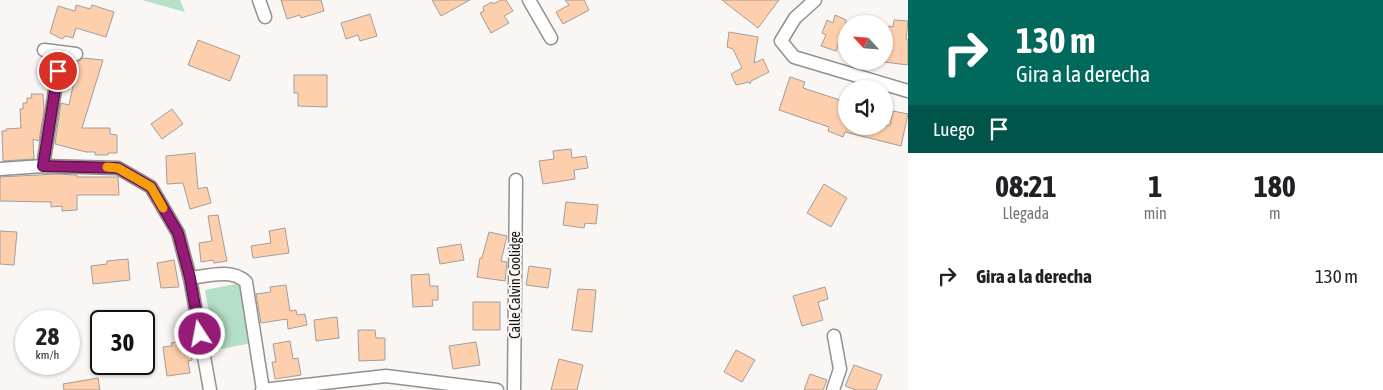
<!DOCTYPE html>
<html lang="es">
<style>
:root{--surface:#fff;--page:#f6f6f6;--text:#202124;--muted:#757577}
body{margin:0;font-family:"Asap Condensed",sans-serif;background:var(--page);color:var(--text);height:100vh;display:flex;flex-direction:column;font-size:19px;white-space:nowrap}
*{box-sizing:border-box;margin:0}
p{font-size:16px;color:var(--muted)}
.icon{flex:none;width:28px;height:28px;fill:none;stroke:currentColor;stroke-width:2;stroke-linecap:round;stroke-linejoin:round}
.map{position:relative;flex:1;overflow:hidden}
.panel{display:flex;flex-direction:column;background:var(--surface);width:475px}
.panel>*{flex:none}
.hud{background:#00695c;color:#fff;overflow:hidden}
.needle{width:32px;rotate:296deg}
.buttons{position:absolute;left:838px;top:15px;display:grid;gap:10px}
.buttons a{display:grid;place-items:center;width:55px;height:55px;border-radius:50%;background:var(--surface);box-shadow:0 1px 4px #0004;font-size:25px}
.speed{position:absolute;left:15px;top:310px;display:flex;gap:10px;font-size:25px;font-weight:700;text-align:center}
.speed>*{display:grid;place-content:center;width:65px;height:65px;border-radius:50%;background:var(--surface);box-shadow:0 1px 4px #0004;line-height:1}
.speed small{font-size:12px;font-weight:400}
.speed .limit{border:2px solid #111;border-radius:8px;background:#fff;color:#111}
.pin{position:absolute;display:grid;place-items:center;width:42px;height:42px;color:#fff;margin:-21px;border:2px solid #fff;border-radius:50%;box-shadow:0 1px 5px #0007}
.me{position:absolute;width:55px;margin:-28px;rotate:349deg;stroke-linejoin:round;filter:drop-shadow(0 0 4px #0008)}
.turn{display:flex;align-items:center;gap:18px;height:105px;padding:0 25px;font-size:22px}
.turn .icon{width:65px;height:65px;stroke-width:2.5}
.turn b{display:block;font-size:35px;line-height:42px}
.then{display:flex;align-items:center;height:48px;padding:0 25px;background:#0003;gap:10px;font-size:19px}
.eta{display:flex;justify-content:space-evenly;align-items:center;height:85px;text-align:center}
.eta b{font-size:30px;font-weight:700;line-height:35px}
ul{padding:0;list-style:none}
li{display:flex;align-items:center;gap:15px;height:75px;padding:0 25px}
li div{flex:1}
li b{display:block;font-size:19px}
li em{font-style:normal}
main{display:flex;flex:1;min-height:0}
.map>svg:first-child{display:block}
.green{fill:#b4e0c8}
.building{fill:#fdcfad;stroke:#a29e9c}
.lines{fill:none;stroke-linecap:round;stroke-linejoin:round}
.minor-casing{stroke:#93908d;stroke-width:15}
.minor{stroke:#fff;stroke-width:12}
.route-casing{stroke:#61124d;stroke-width:12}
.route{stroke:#951b76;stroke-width:9}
.slow{stroke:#f59e0b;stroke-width:9}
.labels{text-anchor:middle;stroke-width:4;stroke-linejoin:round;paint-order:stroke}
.street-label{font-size:14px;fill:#11100f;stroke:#faf6f3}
</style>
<main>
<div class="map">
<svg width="908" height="390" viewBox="0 0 908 390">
<rect width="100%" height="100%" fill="#faf6f3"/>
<!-- green -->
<path class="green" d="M142 0H180L185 12Z
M241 283 252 343 216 350 205 290Z"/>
<!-- building -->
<path class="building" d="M281 0H321L324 11 301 18 300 15 287 19Z
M432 0H470L441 16Z
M501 0H506L513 11 504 16 509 23 491 33 480 13 484 11 483 7 492 2 493 4Z
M565 0H584L589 10 563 24 556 12 569 5Z
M722 0H779L758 28Z
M76 5 90 9 92 5 114 12 106 37 76 28 73 38 66 36 62 39 50 33 58 6 75 11Z
M370 14 377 36 360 41 358 35 346 39 341 23Z
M835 15 846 20V43L840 40 836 51 821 46 826 35 822 33 827 20 833 23Z
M894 20 908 21 906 39 908 40V65L884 62V32L888 33 889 26 893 27Z
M729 32 758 37 754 63 763 59 769 72 751 81 750 84 749 82 736 85 731 74 742 68 733 49 727 47Z
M198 40 240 56 230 81 188 65Z
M83 58 103 60 82 128H110V134L117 135V153H108V155H95V152H86L55 144 61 103 69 105 78 62Z
M294 75H327V107L298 106V93H294Z
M790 77 805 82 803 88 846 102V126H887L890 125 893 111 908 114 901 146 845 132 843 137 828 131 829 127 779 110Z
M31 94H43L44 110 39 141 33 139 34 159 3 161 2 131H6V129L21 128 20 109H23V103H27V98H32Z
M172 109 183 124 162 139 151 124Z
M571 149 572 158 586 156 588 168 574 170 575 179 543 184 539 161 554 159 553 151Z
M195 153 198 189 207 187 211 203 190 209 183 183 167 184 166 156Z
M56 174 77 175V177H118L119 195H77V210L62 211V206L51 207V202L0 201V177Z
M824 184 847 198 831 227 807 213Z
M566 202 598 205 596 224 585 223 584 228 563 225Z
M218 215 227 261 214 263 213 260 201 262 199 243 212 241 208 216Z
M285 228 289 253 253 258 251 246 271 243 269 231Z
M0 231 17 232 14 265 0 264Z
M489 232 507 236 501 261 507 262 505 281 477 277 480 258H482Z
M461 244 464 260 440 264 437 248Z
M128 259 130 280 93 284 91 266 107 264V261Z
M174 260 179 287 161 288 157 263Z
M529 266 551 269 548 288 526 285Z
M429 274 430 286H438V300H432L433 306 413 307 411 275Z
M286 285 290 311 296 310 297 315 305 314 307 325 288 329 287 319 261 323 256 294 271 292 270 287Z
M825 287 828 299 818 302 823 320 802 326 793 296Z
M578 289 596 290 592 332 572 330Z
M473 302H500V330H473Z
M337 317 339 338 316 341 314 320Z
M358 330H375L376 338H385V360L359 361Z
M189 340 192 360 188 361 190 373 167 376 163 347 172 346 171 343Z
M290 341 293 359 298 358 301 375 275 379 272 362H276L273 344Z
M476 342 480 365 453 369 449 346Z
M736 350 755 360 742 382 724 372Z
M559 359 583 365 577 390H551Z
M854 365 882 375 876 390H856L845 386Z
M810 374 827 380 823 390H804Z
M98 378 100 390H64L63 384Z"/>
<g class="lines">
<!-- minor casing -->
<g class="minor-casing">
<path id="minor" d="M259 0 265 17
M529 0 551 38
M815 0 795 18 781 41 794 57 908 91
M44 50 76 54
M43 166 61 52
M0 169 43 166 118 168 151 187 178 233 190 278 210 390
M190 278C208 276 232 268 246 282L263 390
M262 390 386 376 497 390
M514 390 516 180
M833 390 840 369 834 336"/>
</g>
<!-- minor -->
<use href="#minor" class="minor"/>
</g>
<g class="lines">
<!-- route casing -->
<g class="route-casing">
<path id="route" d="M58 71 43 166 118 168 151 187 178 233 190 278 200 334"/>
</g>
<!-- route -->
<use href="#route" class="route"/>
<!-- slow -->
<path class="slow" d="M107 167 118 168 151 187 163 208"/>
</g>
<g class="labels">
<!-- street labels -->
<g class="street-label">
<text transform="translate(515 285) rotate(-90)" y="5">Calle Calvin Coolidge</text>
</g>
</g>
</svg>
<div class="buttons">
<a><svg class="needle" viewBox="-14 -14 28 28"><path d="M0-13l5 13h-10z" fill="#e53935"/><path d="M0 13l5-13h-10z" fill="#757577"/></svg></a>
<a><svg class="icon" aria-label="sound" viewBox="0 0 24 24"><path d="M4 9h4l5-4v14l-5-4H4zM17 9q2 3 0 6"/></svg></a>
</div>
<div class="speed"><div>28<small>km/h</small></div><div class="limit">30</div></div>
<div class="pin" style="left:58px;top:71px;background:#d93025"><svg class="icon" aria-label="arrive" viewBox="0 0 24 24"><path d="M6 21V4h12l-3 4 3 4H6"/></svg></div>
<svg class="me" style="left:200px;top:334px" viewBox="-20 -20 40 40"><circle r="17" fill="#951b76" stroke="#fff" stroke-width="3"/><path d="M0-11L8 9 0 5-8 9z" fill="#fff"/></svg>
</div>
<section class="panel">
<div class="hud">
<div class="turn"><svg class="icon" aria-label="right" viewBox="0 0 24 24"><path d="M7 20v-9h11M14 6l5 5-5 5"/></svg><div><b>130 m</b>Gira a la derecha</div></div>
<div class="then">Luego<svg class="icon" aria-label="arrive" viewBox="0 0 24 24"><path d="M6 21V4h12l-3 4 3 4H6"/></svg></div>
</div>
<div class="eta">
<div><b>08:21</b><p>Llegada</p></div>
<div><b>1</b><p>min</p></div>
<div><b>180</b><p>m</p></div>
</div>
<ul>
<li><svg class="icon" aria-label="right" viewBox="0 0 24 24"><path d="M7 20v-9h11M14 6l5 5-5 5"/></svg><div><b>Gira a la derecha</b></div><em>130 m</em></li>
</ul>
</section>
</main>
